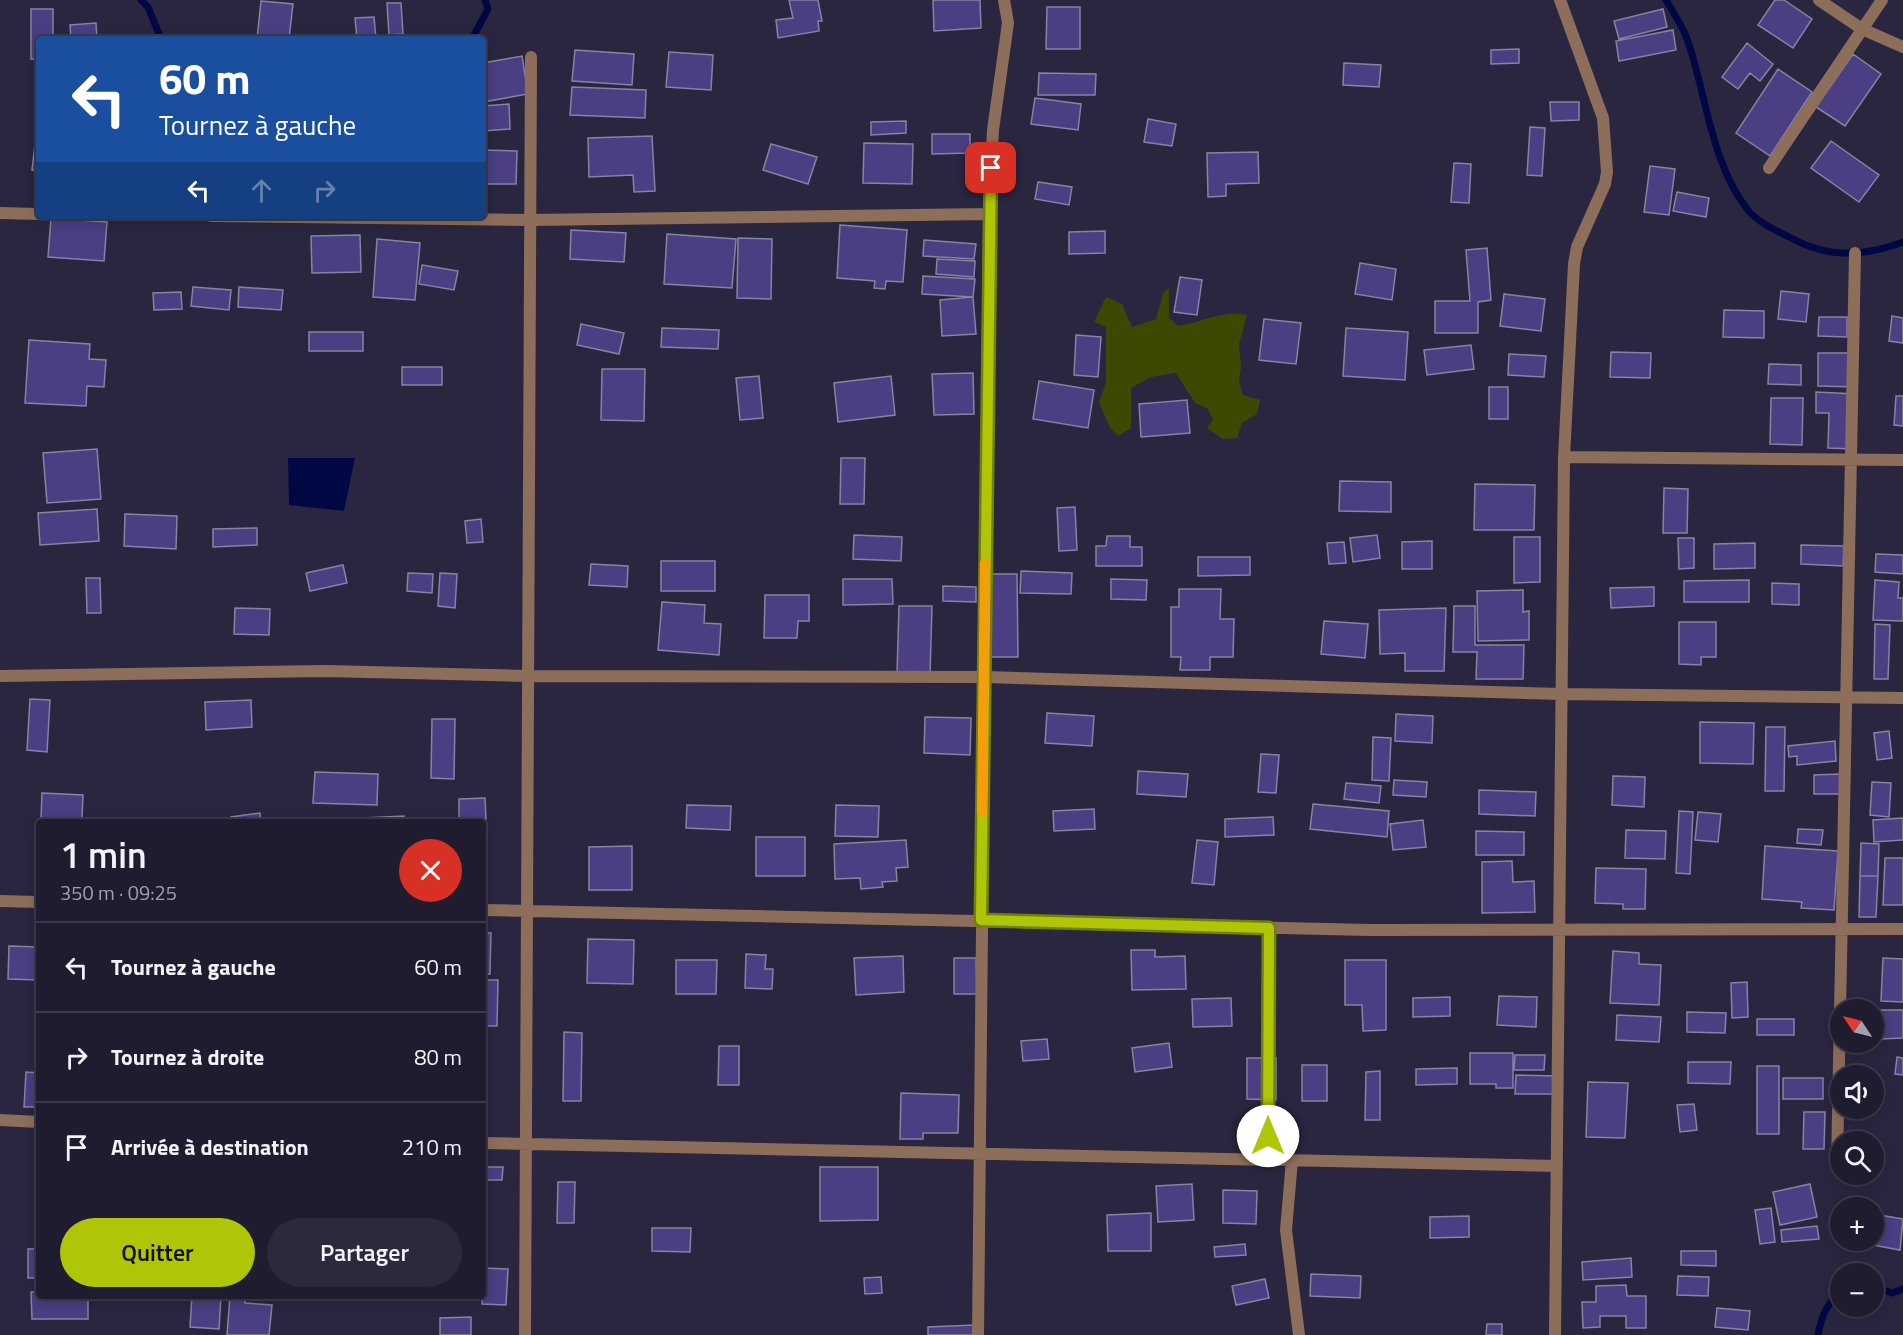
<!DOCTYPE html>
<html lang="fr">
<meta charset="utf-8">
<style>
:root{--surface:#201c30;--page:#2d293c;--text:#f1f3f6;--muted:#a2a1ab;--line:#3d3a4c;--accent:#afc507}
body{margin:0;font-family:"Titillium Web",sans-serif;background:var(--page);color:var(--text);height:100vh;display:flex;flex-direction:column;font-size:22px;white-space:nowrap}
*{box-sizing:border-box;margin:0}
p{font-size:20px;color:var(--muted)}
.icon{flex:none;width:33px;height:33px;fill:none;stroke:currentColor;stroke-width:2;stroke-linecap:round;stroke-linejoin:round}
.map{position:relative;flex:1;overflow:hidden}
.side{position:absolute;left:36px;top:819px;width:450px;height:480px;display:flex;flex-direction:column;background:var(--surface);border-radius:6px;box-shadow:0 3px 15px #0003,0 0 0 2px var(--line)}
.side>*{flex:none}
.banner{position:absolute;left:36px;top:36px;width:450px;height:183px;border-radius:6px;box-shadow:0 3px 15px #0003,0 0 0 2px var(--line);background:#1a4fa0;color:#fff;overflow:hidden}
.needle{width:39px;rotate:305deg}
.controls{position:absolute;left:1830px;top:999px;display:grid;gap:12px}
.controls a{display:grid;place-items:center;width:54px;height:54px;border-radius:50%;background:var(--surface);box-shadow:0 3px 15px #0003,0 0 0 2px var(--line);font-size:30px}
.pin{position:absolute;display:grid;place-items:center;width:51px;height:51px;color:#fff;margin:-26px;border-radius:12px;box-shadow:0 3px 9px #0006}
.me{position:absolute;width:66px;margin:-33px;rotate:0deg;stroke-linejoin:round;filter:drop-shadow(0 0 4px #0008)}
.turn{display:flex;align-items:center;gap:21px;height:126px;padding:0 24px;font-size:27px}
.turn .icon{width:78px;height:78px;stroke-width:2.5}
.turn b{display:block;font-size:42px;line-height:51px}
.lanes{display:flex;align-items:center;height:57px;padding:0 24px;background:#0003;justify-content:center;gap:30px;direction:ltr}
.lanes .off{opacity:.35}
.round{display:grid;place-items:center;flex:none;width:63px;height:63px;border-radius:32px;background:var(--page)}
.headline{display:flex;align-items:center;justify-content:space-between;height:102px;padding:0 24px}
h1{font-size:36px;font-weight:600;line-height:45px}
.button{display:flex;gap:12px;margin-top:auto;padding:12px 24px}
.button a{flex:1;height:69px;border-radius:36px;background:var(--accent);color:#111;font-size:24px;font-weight:600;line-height:69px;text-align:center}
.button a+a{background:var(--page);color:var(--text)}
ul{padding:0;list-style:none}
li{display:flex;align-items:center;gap:18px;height:90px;padding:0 24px;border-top:2px solid var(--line)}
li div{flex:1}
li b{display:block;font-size:22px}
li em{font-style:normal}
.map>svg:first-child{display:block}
.green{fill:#3c4903}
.water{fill:#000843}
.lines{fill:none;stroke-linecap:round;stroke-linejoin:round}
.stream{stroke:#000843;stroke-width:7}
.building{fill:#4b3e83;stroke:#8683a3;stroke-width:1.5}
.street{stroke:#8d6e5a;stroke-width:12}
.route-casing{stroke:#728005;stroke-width:15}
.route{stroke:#afc507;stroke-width:10}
.slow{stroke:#f59e0b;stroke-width:10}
</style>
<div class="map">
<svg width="1903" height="1335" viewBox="0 0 1903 1335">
<rect width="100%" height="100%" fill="#2a2640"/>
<!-- green -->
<path class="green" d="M1169 288V318L1178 326C1202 322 1223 310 1247 315L1239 344 1241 367 1239 382 1243 395 1260 400 1257 414 1242 423 1237 438 1223 439 1207 428 1213 420 1208 409 1195 403 1176 373 1151 377 1131 388V428L1118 436 1110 428 1099 402 1106 383V327L1094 322 1106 297 1122 304 1132 327 1156 319 1163 293Z"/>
<!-- water -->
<path class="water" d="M288 458H355L344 511 289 505Z"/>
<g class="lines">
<!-- stream -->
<path class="stream" d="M141 0 148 7 161 39
M1666 0C1673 12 1681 24 1686 36 1707 93 1709 159 1747 209 1758 223 1777 231 1793 239 1830 259 1865 256 1903 242
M472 39 488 9 485 0
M1874 1287 1892 1293 1903 1289
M1818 1335C1821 1319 1826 1303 1840 1294"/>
</g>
<!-- building -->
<path class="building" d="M789 0H818L822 21H818L819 31 778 38 776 20 793 18Z
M933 0H980L981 28 934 31Z
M1775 0H1784L1812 19 1793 48 1758 25Z
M261 1 293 4 289 39H257Z
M387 3H401L403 34 389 35Z
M1047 7H1080V49H1046Z
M31 9H53V39H39V59H31Z
M1663 9 1667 27 1619 39 1614 21Z
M374 17 376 39H357L355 18Z
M96 23 97 39H71L70 25Z
M1673 30 1676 50 1619 61 1616 41Z
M1747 43 1773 64 1760 81 1750 73 1738 89 1722 77Z
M1519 49V63L1491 64V50Z
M575 50 634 54 632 85 572 81Z
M669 52 713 55 711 90 666 87Z
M1853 54 1881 74 1845 126 1816 107Z
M522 56 528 94 483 102V63Z
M1344 63 1381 65 1379 87 1343 85Z
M1778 69 1812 92 1770 156 1736 133Z
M1039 73 1096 74 1095 95H1038Z
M572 87 646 90 645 118 570 115Z
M1035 98 1081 104 1078 130 1031 124Z
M1550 102H1579V120L1551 121Z
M509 104 510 129 483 131V106Z
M39 111V171L32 170Z
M1148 119 1176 124 1172 146 1144 142Z
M906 121V133L871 135V122Z
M1530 127 1545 128 1542 176 1527 175Z
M932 134H970V153L932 154Z
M652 136 655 191 634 192 633 175 589 177 588 138Z
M1831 141 1879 175 1859 202 1811 168Z
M864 143 913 144 912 184 863 183Z
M771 144 817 157 808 184 763 170Z
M483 150 517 151 516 184H483Z
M1258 152 1259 183 1226 184V196L1208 197 1207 153Z
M1454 163 1471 164 1469 203 1451 202Z
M1650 166 1675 169 1669 215 1644 212Z
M1038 182 1072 187 1069 205 1035 199Z
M1677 192 1709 198 1706 217 1673 211Z
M51 218 107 222 104 261 48 257Z
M840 225 907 230 903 282 886 281 885 289 874 288 875 281 837 278Z
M571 230 626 233 624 262 570 259Z
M1105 231V253L1069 254V232Z
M667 234 736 239 732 288 664 284Z
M360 235 361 272 312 273 311 236Z
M738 238 772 239 771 299 737 298Z
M377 239 420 243 415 300 373 297Z
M924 240 976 244 974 259 923 256Z
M1487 248 1491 300 1478 302V333H1435V301H1470L1466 250Z
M937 259 975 261 974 277 936 274Z
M1360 263 1396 269 1392 300 1355 294Z
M422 265 458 271 454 290 419 284Z
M923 276 975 279 973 297 922 294Z
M1180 277 1202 280 1197 315 1174 312Z
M193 287 231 290 229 310 191 306Z
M239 287 283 290 281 310 238 307Z
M1781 291 1809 294 1806 322 1778 319Z
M181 292 182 309 154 310 153 293Z
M1504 294 1545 299 1541 331 1500 326Z
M973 297 976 334 942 336 940 300Z
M1724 310 1764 311V338L1723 337Z
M1892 316 1903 318V343L1889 341Z
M1819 317H1847V337L1818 336Z
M1264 319 1301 323 1296 364 1259 360Z
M581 324 624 333 619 354 577 345Z
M662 328 719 330 718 349 661 347Z
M1346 328 1408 332 1405 380 1343 376Z
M309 332H363V351H309Z
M1076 335 1101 337 1098 377 1074 375Z
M29 340 90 344 89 359 106 360 104 387 87 386 86 406 25 403Z
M1471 345 1474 369 1427 375 1424 350Z
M1611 352 1651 353 1650 378 1610 377Z
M1818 353H1856L1855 387 1818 386Z
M1509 354 1546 356 1544 377 1508 375Z
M1769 364 1801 365V385L1768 384Z
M402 367H442V385H402Z
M602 369H645L644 421 601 420Z
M973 373 974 414 934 415 932 374Z
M759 376 763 418 740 420 736 378Z
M891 376 895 415 838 422 834 383Z
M1039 381 1094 390 1088 428 1033 419Z
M1489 387H1508V419H1489Z
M1816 392 1856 394 1854 449 1828 448 1829 413H1816Z
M1896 396H1903V426L1894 425Z
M1771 398H1803L1802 445 1770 444Z
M1187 400 1190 433 1141 437 1139 404Z
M97 449 101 499 47 503 43 453Z
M841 458H865L864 504H840Z
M1340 481 1391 482V512L1339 511Z
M1475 484 1535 485 1534 530H1474Z
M1664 488 1688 489 1687 533H1663Z
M1075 507 1077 550 1059 551 1057 508Z
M97 509 99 541 40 545 38 513Z
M125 514 177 516 176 549 124 546Z
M481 519 483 542 467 543 465 521Z
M257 528V545L213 547V529Z
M854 535 902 537 901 561 853 559Z
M1377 535 1380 558 1353 562 1350 538Z
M1107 536H1130V547H1142V566H1096V546H1106Z
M1514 537H1540V582L1514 583Z
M1678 538H1694V568L1679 569Z
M1432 541V569H1402V542Z
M1344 542 1346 563 1329 564 1327 543Z
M1755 543V568L1714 569V544Z
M1801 545 1844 546 1843 566 1801 564Z
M1876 554 1903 555V574L1875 572Z
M1198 557H1250V575L1198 576Z
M661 561H715V591H661Z
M591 564 628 566 627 587 589 585Z
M343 565 347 583 310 591 306 573Z
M1021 571 1072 573 1071 594 1020 593Z
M408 573 433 574 432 593 407 591Z
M440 573 457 574 455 608 438 606Z
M990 574H1017L1018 657H990Z
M86 578H100L101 613H87Z
M843 579H892L893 604 843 605Z
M1111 579 1147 580 1146 600 1111 599Z
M1749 580V602H1684V581Z
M1875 580 1899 582 1898 598H1903V621L1873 620Z
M1772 583 1799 584V605L1772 604Z
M943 586 976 587V602L943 601Z
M1654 587V606L1611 608 1610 588Z
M1179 589H1221L1220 619H1234L1233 657H1210V670H1180L1181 657H1171V607H1179Z
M1523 590V612L1529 611V640L1478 641 1477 591Z
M765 595H809V621H798L797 638H764Z
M662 602 705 605 704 623 721 624 719 655 658 650Z
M899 606H932L930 675 897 674Z
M1454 606H1475V645H1524L1523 679H1476L1477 652H1453Z
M235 608 270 609 269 635 234 634Z
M1446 608 1444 671H1405V653L1380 654 1379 610Z
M1324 621 1368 624 1365 658 1321 654Z
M1679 622H1716V657H1701V665L1679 664Z
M1875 624 1890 625 1888 679H1874Z
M30 699 50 700 47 752 27 750Z
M251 700 252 727 206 730 205 702Z
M1047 713 1094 716 1092 746 1045 743Z
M1396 714 1433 716 1432 743 1395 741Z
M925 717 971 718 970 755 924 753Z
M432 719H455L454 779 431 778Z
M1700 722 1754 723 1753 764 1700 763Z
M1766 727H1785L1784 791H1765Z
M1889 731 1892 758 1877 760 1874 733Z
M1373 737 1391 738 1389 781 1372 780Z
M1835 741 1836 761 1797 765V756L1789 757 1788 746Z
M1261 754 1279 755 1276 793 1258 792Z
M1138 771 1188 774 1186 797 1137 794Z
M315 772 378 774 377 805 313 803Z
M1841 774V794H1814V775Z
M1613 776 1645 777 1644 807 1612 805Z
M1394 780 1427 782 1426 797 1393 795Z
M1872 782 1891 783 1889 817 1870 815Z
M1346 783 1381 786 1379 803 1344 799Z
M1479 790 1536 792 1535 816 1479 814Z
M42 793 83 795 82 819 41 818Z
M485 798 486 819 459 820V799Z
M1313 804 1389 811 1387 837 1310 829Z
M687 805 731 806 730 830 686 828Z
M836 805 879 806 878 837 835 836Z
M1094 809 1095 829 1054 831 1053 811Z
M1679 811 1693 812 1690 874 1676 873Z
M1698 812 1721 814 1718 842 1695 840Z
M260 813 261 822H232L231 817Z
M404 816V822H363V818Z
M1273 817 1274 835 1225 837V819Z
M432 818V822H404V819Z
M1903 818V840L1874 842 1873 820Z
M1423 820 1426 847 1393 850 1390 824Z
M1798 829 1823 830 1821 845 1797 843Z
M1626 830 1666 831 1665 859 1625 858Z
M1476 831 1524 832V855H1476Z
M756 837H805V876H756Z
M906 840 908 867 896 868 897 881 882 882 883 887 861 889 860 878 835 879 834 844Z
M1197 840 1218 842 1214 885 1192 883Z
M1861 843 1879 844 1878 876H1860Z
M632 846V890H589V847Z
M1765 846 1838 851 1834 910 1801 908 1802 902 1762 899Z
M1885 858H1903V905H1883Z
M1512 861 1513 882 1534 881 1535 912 1482 913V862Z
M1596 868 1646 869 1645 909H1623V904L1595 903Z
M1860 876H1878L1876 917H1859Z
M483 933H491L490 974H483Z
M588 939 634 940 633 984 587 983Z
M9 946 39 947V980L8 979Z
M1131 950H1155V957L1185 956 1186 989 1132 990Z
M1613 951 1639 953V964L1661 965 1659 1005 1610 1003Z
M746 954 766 955 765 969H773L772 989 745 988Z
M903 956 904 992 856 995 854 958Z
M954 958H976L977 994H954Z
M1883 958 1903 959V1002L1881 1001Z
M676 960H717L716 994H676Z
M1345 960H1386V1030L1363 1031 1362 1005H1345Z
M483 980H498L497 1026H483Z
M1747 982 1748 1017 1732 1018 1731 983Z
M1499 996 1537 997 1536 1027 1497 1025Z
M1450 997V1016L1413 1017V998Z
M1231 998 1232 1026 1193 1027 1192 999Z
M1881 1010H1903V1038L1881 1039Z
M1687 1012 1726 1013 1725 1033 1687 1032Z
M1617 1015 1661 1017 1659 1042 1616 1040Z
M1757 1019H1794V1035H1757Z
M564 1032 582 1033 581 1101H563Z
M1047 1039 1049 1059 1023 1061 1021 1041Z
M1169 1043 1172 1067 1135 1072 1132 1048Z
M719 1046H739V1085H718Z
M1470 1053H1513V1088H1496V1084H1470Z
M1515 1055H1545L1544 1070H1514Z
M1897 1057 1903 1058V1075L1895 1074Z
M1247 1058H1276V1100L1247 1099Z
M1688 1062H1731L1730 1084 1688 1083Z
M1302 1065H1327V1101H1302Z
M1757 1066H1779V1134H1757Z
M1457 1068V1084L1416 1085V1069Z
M1380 1071V1120H1365L1366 1072Z
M26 1072 39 1073V1107H24Z
M1516 1075 1557 1076 1556 1094H1515Z
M1783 1078H1823V1099H1783Z
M1588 1082 1628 1083 1625 1138 1586 1137Z
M901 1093 959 1095 958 1133H923V1139H900Z
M1694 1104 1697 1130 1680 1132 1677 1105Z
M1804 1112H1825L1824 1149H1803Z
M483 1167H503L502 1180H487V1207H483Z
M820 1167H878V1220L820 1221Z
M558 1182H575L574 1223H557Z
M1192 1184 1194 1220 1158 1222 1156 1186Z
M1810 1184 1817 1217 1780 1225 1773 1192Z
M1223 1190 1257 1191 1256 1224 1223 1223Z
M1771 1208 1775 1242 1760 1244 1755 1210Z
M1151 1213V1251H1108L1107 1215Z
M1874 1214 1903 1219 1900 1250 1862 1243 1863 1240H1874Z
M1469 1216V1237L1430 1238V1217Z
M1817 1226 1819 1239 1782 1242 1781 1230Z
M652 1228H691L690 1252 652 1251Z
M1245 1244 1246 1255 1215 1257 1214 1247Z
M28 1249H39V1278H28Z
M1681 1251H1716V1266L1681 1265Z
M1631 1258 1632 1277 1583 1280 1582 1262Z
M483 1268 508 1269 506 1305 482 1304Z
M1311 1274 1361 1276 1360 1298 1310 1296Z
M1678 1276 1709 1277 1708 1296 1677 1295Z
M881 1277 882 1293 865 1294 864 1278Z
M1265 1279 1269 1298 1236 1305 1232 1286Z
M1626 1285 1627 1296H1646V1328H1626V1316H1600V1327L1583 1328 1582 1302H1596V1286Z
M31 1292H39V1296H88V1319H32Z
M192 1296H221L219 1329 190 1327Z
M230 1296H245V1303L272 1305 269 1335H227Z
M1717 1308 1750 1311 1748 1330 1715 1327Z
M471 1317V1335H440V1318Z
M1487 1324H1502V1335H1486Z
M975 1325V1335H928V1327Z"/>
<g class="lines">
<!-- street -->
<path class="street" d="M1819 0 1862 29 1903 47
M1769 168 1882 0
M0 213 39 214
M211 216 530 220 989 214
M1564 457 1903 460
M0 676 327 671 528 676 984 677 1561 694 1903 698
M0 901 39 902
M483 910 1370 930 1903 929
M0 1120 39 1122
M483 1143 1557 1166
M1268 1160 1269 928
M1292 1160 1286 1230 1299 1335
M1837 1164 1855 253
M525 1335 531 57
M978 1335 989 214 993 130 1008 23 1004 0
M1555 1335 1564 457 1574 264 1577 247 1605 184 1607 172 1603 118 1560 0"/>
</g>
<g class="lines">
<!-- route casing -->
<g class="route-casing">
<path id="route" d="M991 168 981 920 1269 928 1268 1136"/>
</g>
<!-- route -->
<use href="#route" class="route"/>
<!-- slow -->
<path class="slow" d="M982 812 985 563"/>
</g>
</svg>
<div class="controls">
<a><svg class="needle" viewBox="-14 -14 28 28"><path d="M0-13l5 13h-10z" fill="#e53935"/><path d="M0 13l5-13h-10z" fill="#a2a1ab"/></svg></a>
<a><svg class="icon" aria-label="sound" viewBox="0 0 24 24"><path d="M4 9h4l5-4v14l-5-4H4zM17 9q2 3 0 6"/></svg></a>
<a><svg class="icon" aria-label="search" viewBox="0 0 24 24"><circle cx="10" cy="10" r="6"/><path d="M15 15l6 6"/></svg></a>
<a>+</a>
<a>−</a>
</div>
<div class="pin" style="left:991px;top:168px;background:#d93025"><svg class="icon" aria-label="arrive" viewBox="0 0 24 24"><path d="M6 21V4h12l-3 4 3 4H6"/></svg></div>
<svg class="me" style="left:1268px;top:1136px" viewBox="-20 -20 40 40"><circle r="19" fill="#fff"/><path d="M0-13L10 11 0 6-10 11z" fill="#afc507"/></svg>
<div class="banner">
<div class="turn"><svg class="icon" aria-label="left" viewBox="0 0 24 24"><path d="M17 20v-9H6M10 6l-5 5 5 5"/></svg><div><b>60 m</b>Tournez à gauche</div></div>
<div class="lanes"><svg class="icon" aria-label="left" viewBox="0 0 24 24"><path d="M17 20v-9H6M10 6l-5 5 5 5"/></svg><svg class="icon off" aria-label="ahead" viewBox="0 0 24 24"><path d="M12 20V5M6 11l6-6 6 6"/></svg><svg class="icon off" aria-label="right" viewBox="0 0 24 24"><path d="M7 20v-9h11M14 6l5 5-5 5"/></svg></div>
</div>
<section class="side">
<div class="headline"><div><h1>1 min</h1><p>350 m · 09:25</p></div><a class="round" style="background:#d93025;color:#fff"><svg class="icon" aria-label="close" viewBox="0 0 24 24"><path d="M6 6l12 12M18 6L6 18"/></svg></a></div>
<ul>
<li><svg class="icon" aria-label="left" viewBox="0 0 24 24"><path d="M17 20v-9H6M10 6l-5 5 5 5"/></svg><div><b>Tournez à gauche</b></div><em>60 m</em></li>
<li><svg class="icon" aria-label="right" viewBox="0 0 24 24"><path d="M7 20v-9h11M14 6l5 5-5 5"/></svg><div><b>Tournez à droite</b></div><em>80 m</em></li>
<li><svg class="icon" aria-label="arrive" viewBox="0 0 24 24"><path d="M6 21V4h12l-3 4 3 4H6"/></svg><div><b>Arrivée à destination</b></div><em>210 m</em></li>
</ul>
<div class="button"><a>Quitter</a><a>Partager</a></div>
</section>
</div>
